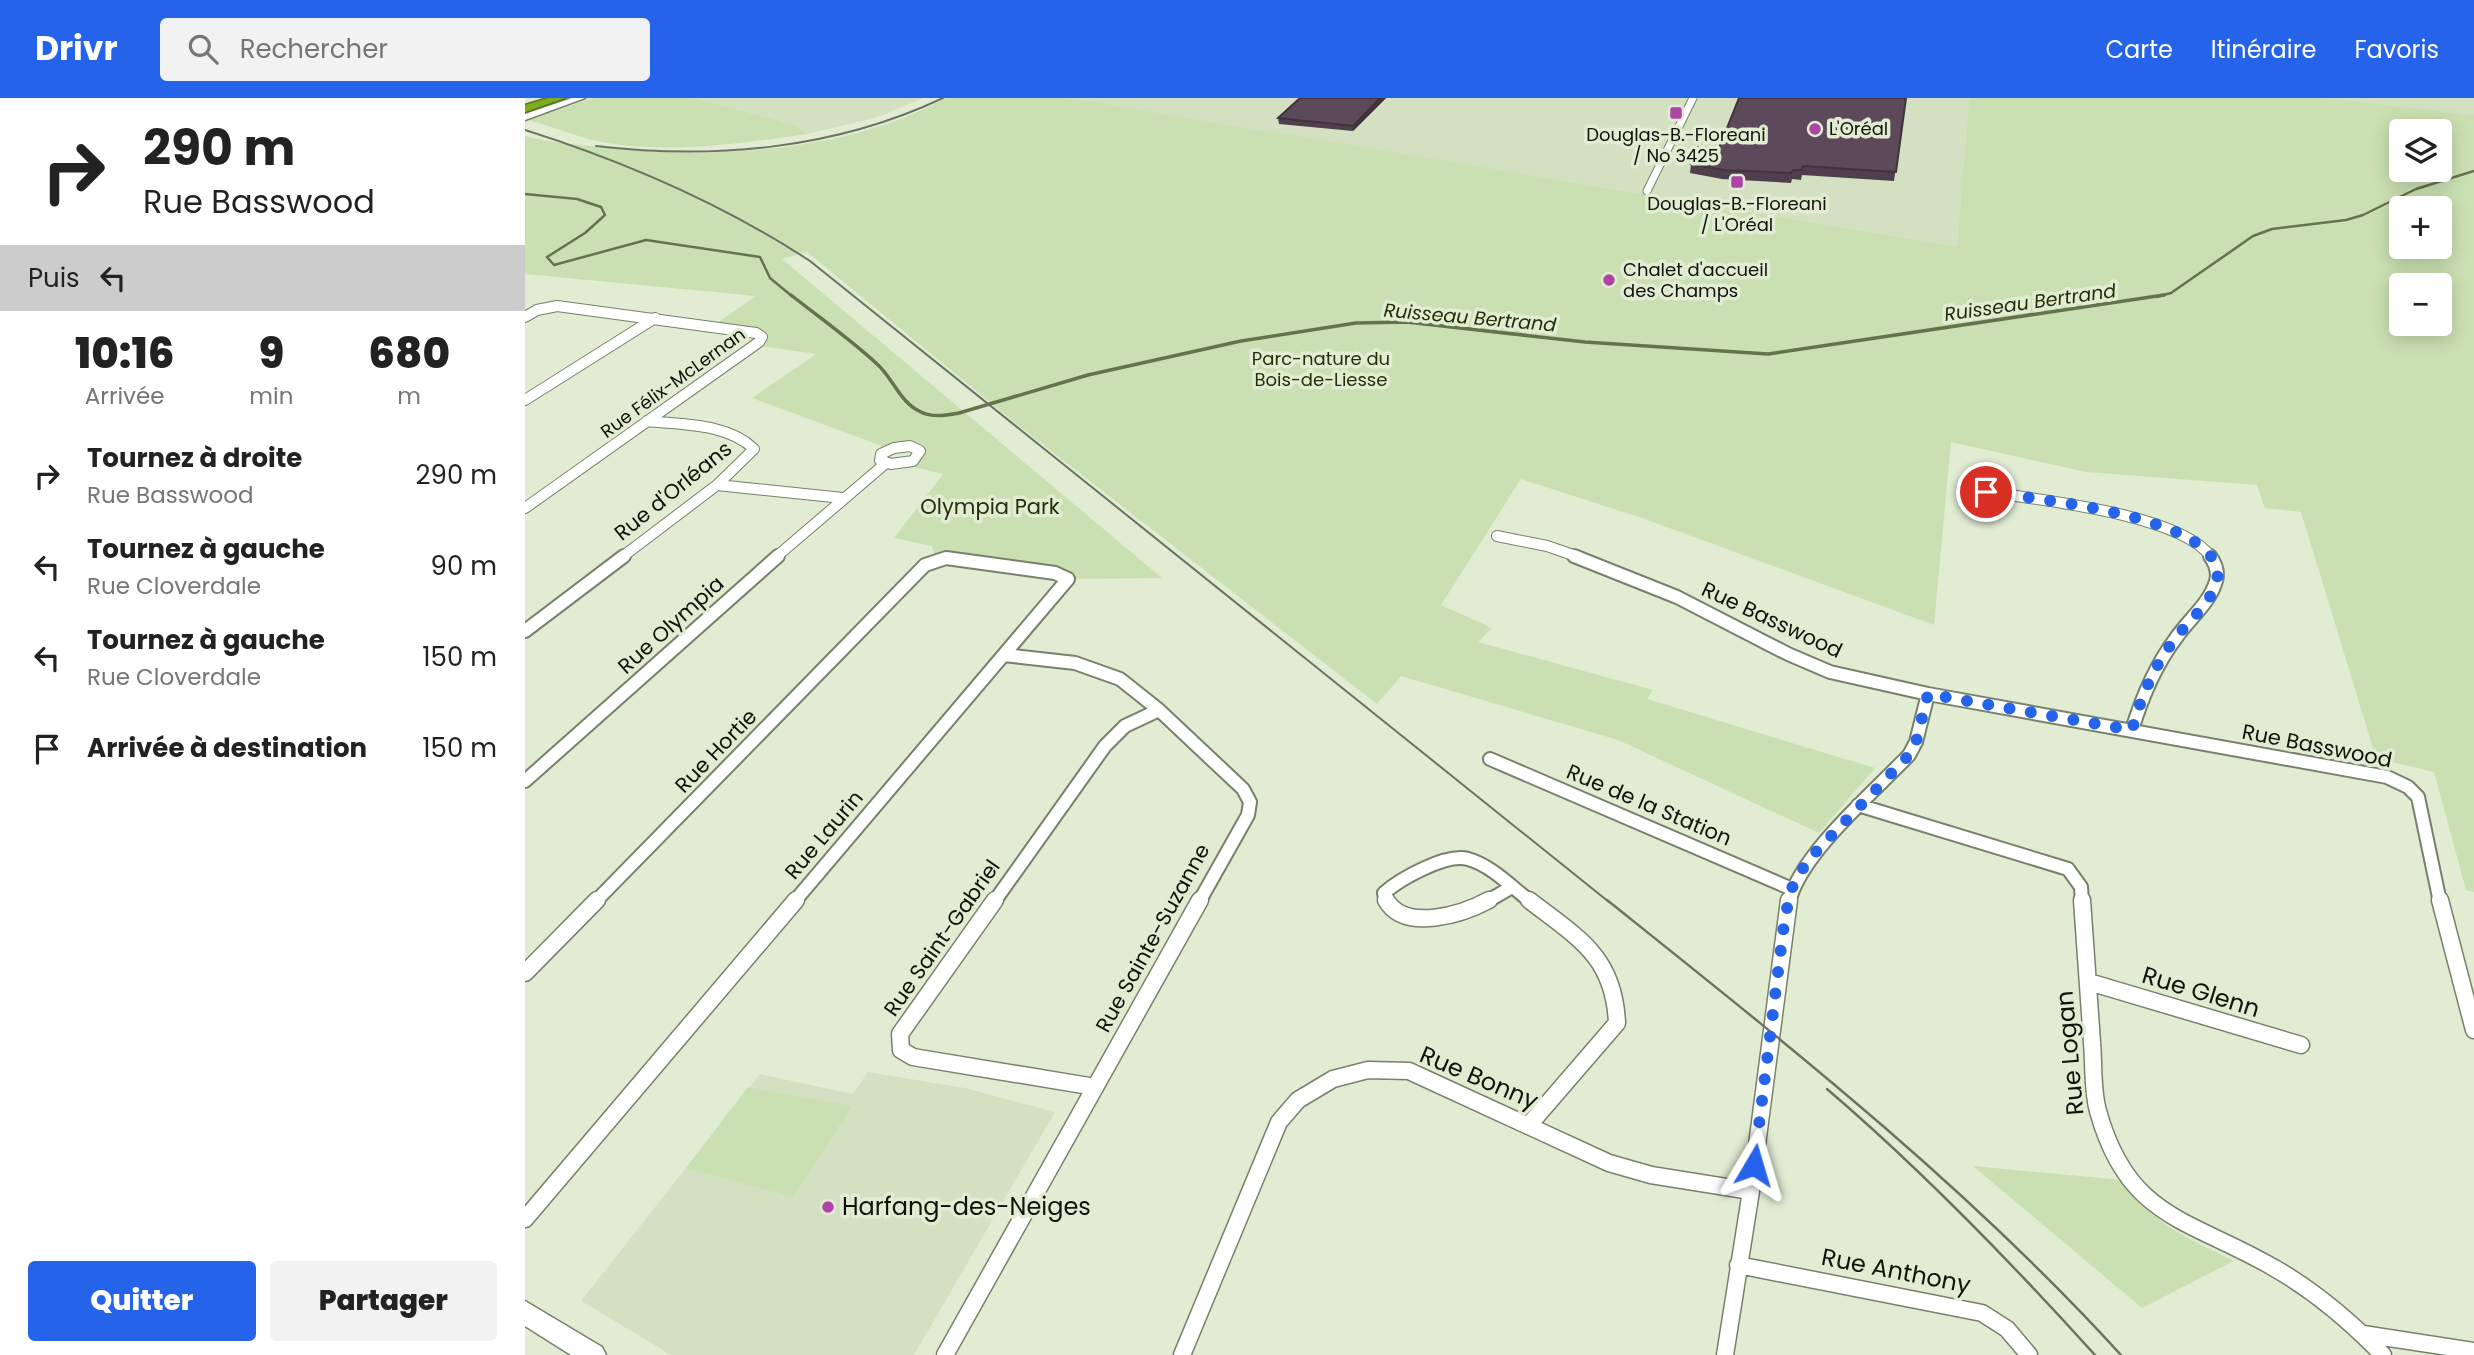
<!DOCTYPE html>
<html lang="fr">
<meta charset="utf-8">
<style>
:root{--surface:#fff;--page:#f2f2f2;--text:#222;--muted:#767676;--accent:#2563eb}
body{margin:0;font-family:Poppins,sans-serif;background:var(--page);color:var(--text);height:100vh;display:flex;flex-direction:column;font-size:26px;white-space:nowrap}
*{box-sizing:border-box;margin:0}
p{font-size:23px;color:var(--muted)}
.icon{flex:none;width:38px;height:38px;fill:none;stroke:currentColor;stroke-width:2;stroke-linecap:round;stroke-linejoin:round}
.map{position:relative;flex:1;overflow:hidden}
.sheet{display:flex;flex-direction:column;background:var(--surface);width:525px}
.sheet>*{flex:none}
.hud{background:#fff;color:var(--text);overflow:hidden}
.buttons{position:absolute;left:1864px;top:21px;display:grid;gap:14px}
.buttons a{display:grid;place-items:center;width:63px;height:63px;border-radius:7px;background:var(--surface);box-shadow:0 4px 18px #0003;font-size:35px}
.pin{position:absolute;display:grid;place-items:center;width:60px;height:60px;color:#fff;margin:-30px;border:4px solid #fff;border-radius:50%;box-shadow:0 2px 7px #0007}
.me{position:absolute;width:77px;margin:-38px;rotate:7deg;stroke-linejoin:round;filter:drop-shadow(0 0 5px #0008)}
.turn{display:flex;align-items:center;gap:24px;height:147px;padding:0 28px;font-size:32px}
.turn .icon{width:91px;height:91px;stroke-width:2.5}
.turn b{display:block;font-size:49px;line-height:60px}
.then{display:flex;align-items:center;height:66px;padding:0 28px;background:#0003;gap:14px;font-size:26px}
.eta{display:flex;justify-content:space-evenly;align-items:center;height:119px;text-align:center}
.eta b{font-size:42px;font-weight:800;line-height:49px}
.primary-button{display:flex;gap:14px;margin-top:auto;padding:14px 28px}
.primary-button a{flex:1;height:80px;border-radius:7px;background:var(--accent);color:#fff;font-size:28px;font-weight:800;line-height:80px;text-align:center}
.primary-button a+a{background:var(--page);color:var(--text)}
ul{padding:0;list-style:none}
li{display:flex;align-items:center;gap:21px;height:91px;padding:0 28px}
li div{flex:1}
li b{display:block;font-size:26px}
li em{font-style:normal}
header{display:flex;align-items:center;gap:42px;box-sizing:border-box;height:98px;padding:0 35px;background:var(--accent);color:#fff}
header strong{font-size:33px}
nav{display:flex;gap:38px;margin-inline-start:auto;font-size:24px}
.search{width:490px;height:63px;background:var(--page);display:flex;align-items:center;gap:18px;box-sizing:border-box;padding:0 24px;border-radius:7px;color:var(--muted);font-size:26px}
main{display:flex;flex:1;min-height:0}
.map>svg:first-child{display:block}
.built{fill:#d3e1c2}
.green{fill:#cbe0b2;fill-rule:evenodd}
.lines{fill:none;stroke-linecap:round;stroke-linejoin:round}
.stream-far1{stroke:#63744d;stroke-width:2.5}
.stream{stroke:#63744d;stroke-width:3.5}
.minor-far3-casing{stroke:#77816b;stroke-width:9}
.minor-far2-casing{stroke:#77816b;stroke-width:12}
.minor-far1-casing{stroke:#77816b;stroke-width:16}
.minor-casing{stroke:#77816b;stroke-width:19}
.secondary-casing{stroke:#77816b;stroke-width:3}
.motorway-casing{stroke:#577619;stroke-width:3}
.minor-far3{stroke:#fff;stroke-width:7}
.minor-far2{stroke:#fff;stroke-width:10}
.minor-far1{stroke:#fff;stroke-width:12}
.minor{stroke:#fff;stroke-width:16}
.secondary{fill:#fff;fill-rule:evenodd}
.motorway{fill:#7dac21;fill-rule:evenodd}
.tram-far1{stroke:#6d7364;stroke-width:2}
.tram{stroke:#6d7364;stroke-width:2.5}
.wall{fill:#4f3f4d}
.shaded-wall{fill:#40333e}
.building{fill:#5c4959;stroke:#40333e;stroke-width:2}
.route{stroke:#2563eb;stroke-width:12;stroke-dasharray:0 21.6}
.poi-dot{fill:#ad44a6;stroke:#e1ecd3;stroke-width:2.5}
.labels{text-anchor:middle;stroke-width:7;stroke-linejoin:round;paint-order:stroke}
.far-poi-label{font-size:18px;fill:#10130b;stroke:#e1ecd3;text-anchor:start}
.far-park-label{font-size:18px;fill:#223108;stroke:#e1ecd3}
.far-street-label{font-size:18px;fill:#10130b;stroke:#e1ecd3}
.far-water-label{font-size:19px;font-style:italic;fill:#202f06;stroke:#e1ecd3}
.street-label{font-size:21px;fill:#10130b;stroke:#e1ecd3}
.park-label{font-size:21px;fill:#223108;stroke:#e1ecd3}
.near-street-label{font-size:24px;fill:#10130b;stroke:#e1ecd3}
.near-poi-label{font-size:24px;fill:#10130b;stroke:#e1ecd3;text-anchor:start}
</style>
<header>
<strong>Drivr</strong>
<div class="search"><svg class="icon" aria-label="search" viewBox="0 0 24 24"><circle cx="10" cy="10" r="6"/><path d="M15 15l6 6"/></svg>Rechercher</div>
<nav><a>Carte</a><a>Itinéraire</a><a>Favoris</a></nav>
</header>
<main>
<section class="sheet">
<div class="hud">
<div class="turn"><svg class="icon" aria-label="right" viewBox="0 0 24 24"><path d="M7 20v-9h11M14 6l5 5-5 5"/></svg><div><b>290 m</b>Rue Basswood</div></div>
<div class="then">Puis<svg class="icon" aria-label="left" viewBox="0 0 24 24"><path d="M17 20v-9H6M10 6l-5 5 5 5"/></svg></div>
</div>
<div class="eta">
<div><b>10:16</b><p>Arrivée</p></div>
<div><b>9</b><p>min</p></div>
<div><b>680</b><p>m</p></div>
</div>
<ul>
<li><svg class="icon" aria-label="right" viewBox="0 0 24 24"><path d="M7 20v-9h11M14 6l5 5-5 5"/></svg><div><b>Tournez à droite</b><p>Rue Basswood</p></div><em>290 m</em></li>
<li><svg class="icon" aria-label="left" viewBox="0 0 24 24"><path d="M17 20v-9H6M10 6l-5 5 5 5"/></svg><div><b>Tournez à gauche</b><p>Rue Cloverdale</p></div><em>90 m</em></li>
<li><svg class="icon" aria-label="left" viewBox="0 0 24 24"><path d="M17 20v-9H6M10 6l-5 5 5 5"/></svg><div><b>Tournez à gauche</b><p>Rue Cloverdale</p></div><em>150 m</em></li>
<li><svg class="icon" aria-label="arrive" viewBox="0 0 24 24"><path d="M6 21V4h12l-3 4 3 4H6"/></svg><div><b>Arrivée à destination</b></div><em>150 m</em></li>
</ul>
<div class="primary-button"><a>Quitter</a><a>Partager</a></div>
</section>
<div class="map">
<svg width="1949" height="1257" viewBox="0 0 1949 1257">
<rect width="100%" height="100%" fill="#e1ecd3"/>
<!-- built -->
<path class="built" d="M169 0H398L350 20 282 36 271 27Z
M544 0H1444L1432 148Z
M1794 0H1949V17Z
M343 974 440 990 530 1014 389 1257H146L56 1203 235 976 328 996Z"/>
<!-- green -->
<path class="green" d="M68 0H169L271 27 282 36C218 45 147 56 82 45 56 40 30 30 4 22Z
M421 0H545L1432 148 1444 0H1798L1949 17V794L1941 792 1909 674 1851 660 1776 414 1740 410 1732 387 1561 374 1426 344 1409 527 1117 420 996 381 916 507 967 530 953 544 1128 592 1122 601 1350 670 1294 735 1093 642 876 578 852 606 494 328 282 154 257 161 637 480 543 481 411 462 407 448 369 440 418 376 377 366 388 363 390 349 354 359 357 348 227 300 291 256 229 247 237 239 188 228 231 198 0 176V38C22 44 45 46 68 48 182 62 319 56 421 0ZM1876 33H1914V72H1876ZM1876 110H1914V149H1876ZM1876 187H1914V226H1876Z
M223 989 327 1008 268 1099 161 1070Z
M1448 1068 1597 1082C1629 1128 1661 1139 1709 1163L1617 1210Z"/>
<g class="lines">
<!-- stream-far1 -->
<path class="stream-far1" d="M0 96 52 101 76 109 80 117 60 135 22 159 29 167 121 142 235 159 245 180 268 199
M1631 199 1646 195 1728 138 1747 131 1821 122 1838 117 1891 91 1949 73"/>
<!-- stream -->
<path class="stream" d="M266 197C295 220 325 241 352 266 368 280 375 305 396 314 408 320 422 317 434 315L563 277 716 243 831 225 882 224 1060 244 1243 256 1639 197"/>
<!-- minor-far3 casing -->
<g class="minor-far3-casing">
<path id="minor-far3" d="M1122 93 1168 0"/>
</g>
<!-- minor-far2 casing -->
<g class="minor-far2-casing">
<path id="minor-far2" d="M0 219 12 212 32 208 231 235 237 239 234 244 0 410
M0 302 130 220
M385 348 395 353 388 363 366 366 355 362 356 356 369 350Z
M192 387 318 400
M1437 390C1494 400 1654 413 1686 459
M972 438 1022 448 1054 459
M97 459 192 387 229 351C202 325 157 327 122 323
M251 459 361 365"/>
</g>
<!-- minor-far1 casing -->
<g class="minor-far1-casing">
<path id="minor-far1" d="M1049 458 1152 499 1263 556 1305 574 1403 596 1862 679 1883 689 1893 699 1915 804
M0 533 99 458
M479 557 550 565 595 581 634 612 718 691 725 704 723 717 674 804
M1607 632C1617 599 1630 568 1651 540 1664 521 1685 505 1691 483 1694 473 1690 465 1685 458
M965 661 1267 791
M0 683 253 458
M1333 707 1543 771 1556 789 1557 804
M70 804 400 467 421 460 530 475 543 481 269 804
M469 804 580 648 600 628 634 612
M861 804 859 795C875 781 921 755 943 761 966 767 988 790 1006 804
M961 804 987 789
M1264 804C1276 755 1348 695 1384 657L1391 644 1403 596"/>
</g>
<!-- minor casing -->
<g class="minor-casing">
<path id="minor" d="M470 802 375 936 376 952 388 959 570 989
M861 802C880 835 938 816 964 802
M1004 802C1053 840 1089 858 1092 925L1004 1027
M1557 802C1560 849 1564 897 1567 945 1569 967 1567 992 1573 1013 1603 1122 1666 1121 1751 1171 1791 1194 1826 1224 1858 1257
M1915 802 1949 932
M0 875 72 802
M1564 884 1776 947
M0 1121 271 802
M1213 1167 1457 1215 1482 1231 1504 1257
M1838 1236 1949 1253
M420 1257 675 802
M657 1257 754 1024 773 1002 808 981 843 972 884 973 1084 1065 1126 1077 1226 1093
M1200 1257 1226 1093 1264 802"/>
</g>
<!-- secondary casing -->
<g class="secondary-casing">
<path id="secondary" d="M47 0H60L0 22V16Z
M0 1203 77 1249 81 1257H46L0 1228Z"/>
</g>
<!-- motorway casing -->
<g class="motorway-casing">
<path id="motorway" d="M23 0H40L0 14V7Z"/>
</g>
<!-- minor-far3 -->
<use href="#minor-far3" class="minor-far3"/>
<!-- minor-far2 -->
<use href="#minor-far2" class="minor-far2"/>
<!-- minor-far1 -->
<use href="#minor-far1" class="minor-far1"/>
<!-- minor -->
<use href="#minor" class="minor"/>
<!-- secondary -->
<use href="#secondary" class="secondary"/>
<!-- motorway -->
<use href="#motorway" class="motorway"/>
<!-- tram-far1 -->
<path class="tram-far1" d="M0 32C101 64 196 105 285 163L1084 804
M71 48C189 62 310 51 418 0"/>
<!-- tram -->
<path class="tram" d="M1082 802C1262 946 1441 1087 1596 1257
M1302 991C1398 1073 1485 1163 1570 1257"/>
</g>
<!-- wall -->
<path class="wall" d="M775 0H861L828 33 754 26 753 20Z
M1381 0 1369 83 1277 77 1276 82 1267 81 1266 85 1197 81 1165 75 1166 66 1194 50Z"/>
<!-- shaded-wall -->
<path class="shaded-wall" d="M855 0H861L828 33V28Z"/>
<!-- building -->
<path class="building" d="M775 0H855L828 28 753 20Z
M1214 0H1381L1371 74 1278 68 1277 72H1268L1266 75 1198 72 1166 66 1173 49 1194 50Z"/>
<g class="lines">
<!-- route -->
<path class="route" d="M1229 1067 1260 818 1268 787 1283 762 1384 657 1391 644 1403 596 1607 632C1616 599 1629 568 1650 541 1662 525 1681 509 1689 491 1723 419 1500 400 1461 394"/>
</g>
<!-- markers -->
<g class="poi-dot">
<rect x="1144" y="8" width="14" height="14" rx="3.5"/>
<circle cx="1290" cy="31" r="7"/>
<rect x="1205" y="77" width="14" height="14" rx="3.5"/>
<circle cx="1084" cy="182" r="7"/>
<circle cx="303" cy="1109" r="7"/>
</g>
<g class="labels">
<!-- far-poi labels -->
<g class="far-poi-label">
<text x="1304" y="37">L'Oréal</text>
<text x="1151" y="43" text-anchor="middle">Douglas-B.-Floreani<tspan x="1151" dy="21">/ No 3425</tspan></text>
<text x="1212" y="112" text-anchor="middle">Douglas-B.-Floreani<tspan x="1212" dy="21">/ L'Oréal</tspan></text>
<text x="1098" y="178">Chalet d'accueil<tspan x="1098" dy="21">des Champs</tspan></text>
</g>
<!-- far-park labels -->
<g class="far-park-label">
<text x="796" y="267">Parc-nature du<tspan x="796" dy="21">Bois-de-Liesse</tspan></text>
</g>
<!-- far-street labels -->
<g class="far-street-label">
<text transform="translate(148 285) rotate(-36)" y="6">Rue Félix-McLernan</text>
</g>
<!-- far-water labels -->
<g class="far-water-label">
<text transform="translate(1505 204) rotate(-8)" y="7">Ruisseau Bertrand</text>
<text transform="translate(945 219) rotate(5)" y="7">Ruisseau Bertrand</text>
</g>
<!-- street labels -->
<g class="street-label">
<text transform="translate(148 393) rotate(-39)" y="7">Rue d'Orléans</text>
<text transform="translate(1247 522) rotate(25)" y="7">Rue Basswood</text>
<text transform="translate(146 527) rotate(-42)" y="7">Rue Olympia</text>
<text transform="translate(1792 648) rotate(11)" y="7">Rue Basswood</text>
<text transform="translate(191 653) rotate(-46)" y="7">Rue Hortie</text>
<text transform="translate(1124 707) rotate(23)" y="7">Rue de la Station</text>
<text transform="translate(299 737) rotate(-50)" y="7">Rue Laurin</text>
<text transform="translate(417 840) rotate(-55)" y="7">Rue Saint-Gabriel</text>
<text transform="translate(628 840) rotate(-61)" y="7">Rue Sainte-Suzanne</text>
</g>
<!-- park labels -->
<g class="park-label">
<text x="465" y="416">Olympia Park</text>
</g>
<!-- near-street labels -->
<g class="near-street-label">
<text transform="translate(1676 894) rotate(17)" y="8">Rue Glenn</text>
<text transform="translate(1545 955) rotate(-95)" y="8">Rue Logan</text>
<text transform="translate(954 980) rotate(23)" y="8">Rue Bonny</text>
<text transform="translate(1371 1173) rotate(11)" y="8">Rue Anthony</text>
</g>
<!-- near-poi labels -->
<g class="near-poi-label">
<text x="317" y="1117">Harfang-des-Neiges</text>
</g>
</g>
</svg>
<div class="buttons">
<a><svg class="icon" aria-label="layers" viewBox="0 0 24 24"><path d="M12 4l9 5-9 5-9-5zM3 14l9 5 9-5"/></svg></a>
<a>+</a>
<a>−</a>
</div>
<div class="pin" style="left:1461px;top:394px;background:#d93025"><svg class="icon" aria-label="arrive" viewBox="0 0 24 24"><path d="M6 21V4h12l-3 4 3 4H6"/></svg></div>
<svg class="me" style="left:1229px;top:1067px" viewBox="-20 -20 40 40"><path d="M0-17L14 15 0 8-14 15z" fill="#2563eb" stroke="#fff" stroke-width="4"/></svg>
</div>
</main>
